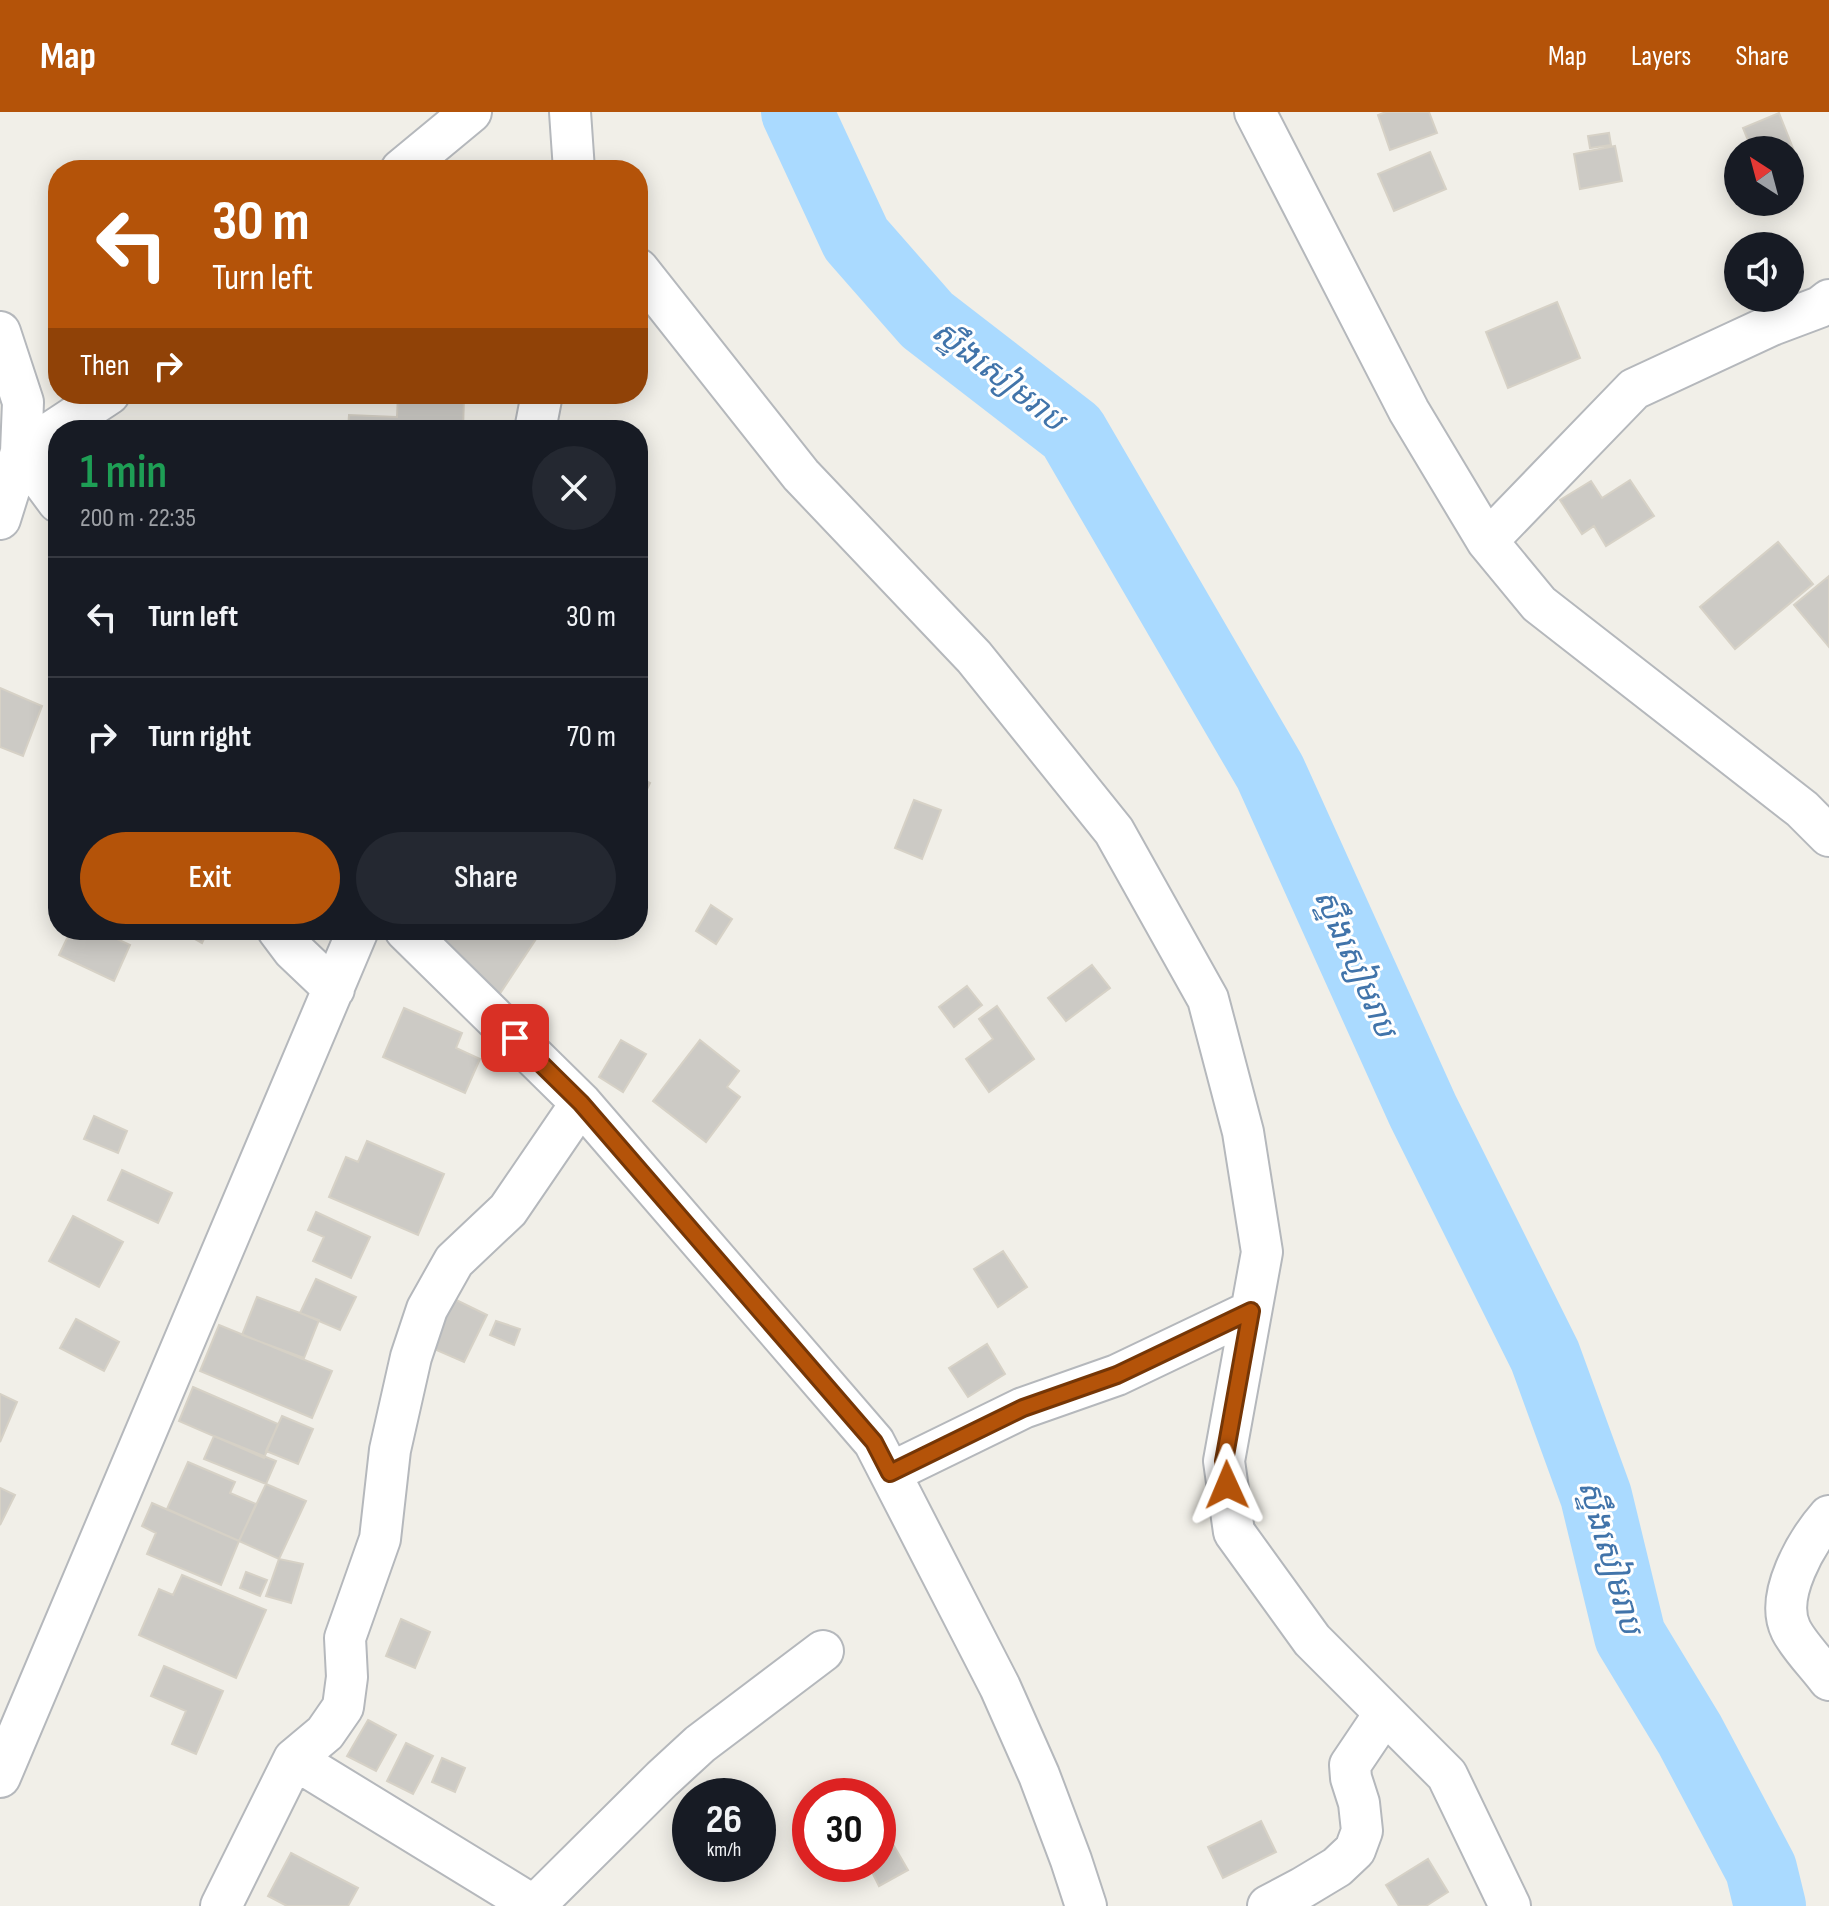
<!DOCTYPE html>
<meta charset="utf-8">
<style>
:root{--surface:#171b24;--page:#242831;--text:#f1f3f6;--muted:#9ea1a6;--line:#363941;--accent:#b45309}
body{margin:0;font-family:"Sofia Sans Condensed","Noto Sans Khmer",sans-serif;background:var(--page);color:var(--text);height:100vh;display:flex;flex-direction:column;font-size:30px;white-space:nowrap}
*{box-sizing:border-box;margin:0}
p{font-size:26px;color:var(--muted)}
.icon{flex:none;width:44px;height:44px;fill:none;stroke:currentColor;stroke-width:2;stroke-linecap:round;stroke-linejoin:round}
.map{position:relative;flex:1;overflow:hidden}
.panel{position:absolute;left:48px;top:308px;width:600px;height:520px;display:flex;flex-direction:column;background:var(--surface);border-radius:32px;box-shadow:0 4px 20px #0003}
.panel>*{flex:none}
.top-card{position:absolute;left:48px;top:48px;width:600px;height:244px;border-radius:32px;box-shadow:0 4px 20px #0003;background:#b45309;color:#fff;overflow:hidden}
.needle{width:52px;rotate:324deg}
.fabs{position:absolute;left:1724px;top:24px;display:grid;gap:16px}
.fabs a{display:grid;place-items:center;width:80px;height:80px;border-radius:50%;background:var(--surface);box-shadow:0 4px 20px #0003;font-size:40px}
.speed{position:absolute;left:672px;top:1666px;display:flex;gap:16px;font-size:40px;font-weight:700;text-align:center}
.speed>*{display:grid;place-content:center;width:104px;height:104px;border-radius:50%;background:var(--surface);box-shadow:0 4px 20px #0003;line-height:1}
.speed small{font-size:20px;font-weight:400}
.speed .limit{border:12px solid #d22;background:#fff;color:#111}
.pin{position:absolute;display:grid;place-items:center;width:68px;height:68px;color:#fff;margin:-34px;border-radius:16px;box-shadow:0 4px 12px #0006}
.me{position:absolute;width:88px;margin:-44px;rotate:359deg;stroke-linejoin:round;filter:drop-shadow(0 0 6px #0008)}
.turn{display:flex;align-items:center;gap:28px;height:168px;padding:0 32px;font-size:36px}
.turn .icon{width:104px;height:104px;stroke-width:2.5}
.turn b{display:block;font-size:56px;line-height:68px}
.then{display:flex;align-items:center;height:76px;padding:0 32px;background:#0003;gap:16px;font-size:30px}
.round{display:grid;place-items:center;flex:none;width:84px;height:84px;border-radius:42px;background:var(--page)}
.summary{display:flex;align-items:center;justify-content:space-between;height:136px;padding:0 32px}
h1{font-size:48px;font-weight:600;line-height:60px;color:#1e9e55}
.button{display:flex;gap:16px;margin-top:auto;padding:16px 32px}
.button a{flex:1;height:92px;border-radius:48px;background:var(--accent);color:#fff;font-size:32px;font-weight:600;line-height:92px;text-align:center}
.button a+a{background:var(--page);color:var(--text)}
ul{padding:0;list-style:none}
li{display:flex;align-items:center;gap:24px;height:120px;padding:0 32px;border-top:2px solid var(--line)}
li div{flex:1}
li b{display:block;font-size:30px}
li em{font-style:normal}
header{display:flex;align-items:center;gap:48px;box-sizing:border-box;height:112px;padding:0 40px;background:var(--accent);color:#fff}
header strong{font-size:38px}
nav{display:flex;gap:44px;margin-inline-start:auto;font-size:28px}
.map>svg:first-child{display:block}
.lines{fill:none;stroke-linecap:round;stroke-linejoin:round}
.river{stroke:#aadaff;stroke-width:72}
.building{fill:#cccac5;stroke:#d6d1c6;stroke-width:2}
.minor-casing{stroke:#b5b8bc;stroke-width:44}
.minor{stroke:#fff;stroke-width:40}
.route-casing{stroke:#753606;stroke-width:20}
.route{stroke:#b45309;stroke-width:14}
.labels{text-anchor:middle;stroke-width:6;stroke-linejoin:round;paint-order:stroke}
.water-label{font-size:32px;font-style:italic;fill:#4174aa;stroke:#fff}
</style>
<header>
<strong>Map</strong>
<nav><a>Map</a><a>Layers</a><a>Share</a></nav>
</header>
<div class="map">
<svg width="1829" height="1794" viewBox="0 0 1829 1794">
<rect width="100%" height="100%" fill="#f1efe8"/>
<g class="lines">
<!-- river -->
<path class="river" d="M797 0 856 127 927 208 1072 320 1270 660 1423 999 1545 1244 1596 1384 1630 1524 1690 1623 1761 1757 1770 1794"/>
</g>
<!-- building -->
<path class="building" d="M1386 0H1429L1437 21 1390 38 1378 3Z
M1779 1 1796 44 1790 46V38H1752L1743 16Z
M1609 21 1611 33 1590 36 1588 24Z
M1615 34 1622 69 1580 77 1574 42Z
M1430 40 1446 77 1394 99 1378 62Z
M1557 190 1580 246 1508 276 1486 220Z
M398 282 464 285 463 318H348L349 303 397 305Z
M1630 368 1654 404 1606 434 1594 414 1582 422 1560 388 1591 369 1602 386Z
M1778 430 1813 472 1735 537 1700 495Z
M1829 464V535L1794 493Z
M0 576 42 594 23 644 0 635Z
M638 665 650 671 638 696Z
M914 688 941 698 922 747 895 736Z
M711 793 732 807 716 832 696 819Z
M71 818H98L130 833 114 869 59 843Z
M179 818H208L202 831Z
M420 818H542L499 883Z
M1092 853 1110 876 1066 909 1048 886Z
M967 874 982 893 954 915 939 895Z
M997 894 1034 947 989 980 966 947 993 927 979 907Z
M404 896 462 921 456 936 480 947 465 981 383 945Z
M621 928 646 942 623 980 599 965Z
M700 928 739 959 727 975 740 985 706 1030 653 989Z
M94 1004 127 1019 118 1041 84 1027Z
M367 1029 444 1062 418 1123 329 1085 346 1045 358 1050Z
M122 1058 172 1081 158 1111 108 1088Z
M316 1100 370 1125 351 1166 313 1149 324 1125 308 1118Z
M73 1104 123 1130 99 1175 49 1149Z
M1003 1139 1027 1175 998 1195 974 1157Z
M316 1167 356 1185 340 1218 300 1201Z
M448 1184 487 1203 464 1250 425 1233Z
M257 1185 319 1208 304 1246 242 1223Z
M76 1207 119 1230 104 1259 60 1236Z
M496 1209 520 1217 514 1233 490 1223Z
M219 1213 332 1259 312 1306 200 1259Z
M987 1232 1005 1262 968 1285 949 1256Z
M193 1275 278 1312 264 1346 179 1309Z
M0 1282 17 1290 0 1330Z
M282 1304 313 1317 298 1352 266 1339Z
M214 1324 276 1349 266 1372 204 1347Z
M188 1350 235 1370 230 1381 256 1392 239 1429 167 1397Z
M266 1372 306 1389 279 1447 239 1429Z
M0 1376 15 1383 0 1413Z
M152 1391 239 1429 221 1473 147 1442 156 1421 142 1414Z
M279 1447 303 1452 291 1491 266 1484Z
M246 1460 267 1468 260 1484 240 1476Z
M182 1463 266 1498 236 1566 139 1523 159 1477 173 1483Z
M401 1507 430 1520 415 1556 386 1544Z
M164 1554 223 1579 196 1642 172 1632 186 1599 151 1584Z
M368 1608 396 1623 376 1659 347 1644Z
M406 1631 433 1644 413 1682 387 1669Z
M442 1646 465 1656 455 1680 432 1670Z
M1261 1709 1276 1740 1223 1766 1208 1735Z
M894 1734 908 1758 879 1774 868 1752H878V1744Z
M291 1741 358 1776 348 1794H287L268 1784Z
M1428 1747 1448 1780 1426 1794H1399L1386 1773Z"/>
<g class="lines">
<!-- minor casing -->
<g class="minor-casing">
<path id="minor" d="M570 0 574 58
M1255 0 1409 299 1487 429 1539 492 1802 697 1829 724
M401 58 471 0
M638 157 801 363 974 545 1114 719 1208 887 1243 1020 1262 1140 1224 1349 1234 1420 1312 1528 1447 1663 1510 1794
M0 220 23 290 21 340 58 390
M535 318 542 282
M0 407 21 340 109 282
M1487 429 1634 277 1772 213 1820 195 1829 188
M278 818 293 838 334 877
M405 818 581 991 874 1330 1000 1575 1039 1663 1071 1748 1086 1794
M890 1361 1023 1296 1117 1263 1251 1199
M1829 1404C1807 1429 1774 1484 1791 1518 1799 1534 1818 1553 1829 1568
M294 1647 534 1794 662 1667 700 1632 823 1539
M0 1665 358 818
M221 1794 294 1647 325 1621 343 1595 347 1565 345 1526 380 1427 390 1338 411 1245 427 1197 454 1149 508 1098 581 991
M1268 1794 1302 1776 1337 1755 1355 1738 1362 1719 1359 1691 1351 1666 1350 1653 1385 1601"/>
</g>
<!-- minor -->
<use href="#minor" class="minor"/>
</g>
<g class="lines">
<!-- route casing -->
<g class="route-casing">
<path id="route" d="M515 926 581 991 874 1330 890 1361 1023 1296 1117 1263 1251 1199 1224 1349 1227 1373"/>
</g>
<!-- route -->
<use href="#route" class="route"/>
</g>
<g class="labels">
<!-- water labels -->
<g class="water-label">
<text transform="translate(999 263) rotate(38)" y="11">ស្ទឹងសៀមរាប</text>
<text transform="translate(1356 851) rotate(66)" y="11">ស្ទឹងសៀមរាប</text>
<text transform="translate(1611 1445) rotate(74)" y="11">ស្ទឹងសៀមរាប</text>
</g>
</g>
</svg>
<div class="fabs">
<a><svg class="needle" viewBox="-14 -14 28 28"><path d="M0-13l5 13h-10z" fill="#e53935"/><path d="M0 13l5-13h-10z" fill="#9ea1a6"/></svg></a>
<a><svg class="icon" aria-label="sound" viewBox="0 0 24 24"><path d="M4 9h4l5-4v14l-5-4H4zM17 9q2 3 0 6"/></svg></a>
</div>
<div class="speed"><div>26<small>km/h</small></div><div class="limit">30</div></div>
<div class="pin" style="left:515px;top:926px;background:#d93025"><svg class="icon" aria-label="arrive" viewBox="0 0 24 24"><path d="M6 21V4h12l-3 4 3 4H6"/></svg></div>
<svg class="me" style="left:1227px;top:1373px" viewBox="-20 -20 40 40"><path d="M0-17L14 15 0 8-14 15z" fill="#b45309" stroke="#fff" stroke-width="4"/></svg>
<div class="top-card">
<div class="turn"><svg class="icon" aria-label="left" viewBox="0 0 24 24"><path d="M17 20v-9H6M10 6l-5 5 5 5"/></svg><div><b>30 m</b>Turn left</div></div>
<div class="then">Then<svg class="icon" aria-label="right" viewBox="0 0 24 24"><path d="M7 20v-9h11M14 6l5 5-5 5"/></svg></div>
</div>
<section class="panel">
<div class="summary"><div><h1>1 min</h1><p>200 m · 22:35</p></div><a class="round"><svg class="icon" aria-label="close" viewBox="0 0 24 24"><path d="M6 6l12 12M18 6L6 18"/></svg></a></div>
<ul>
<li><svg class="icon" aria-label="left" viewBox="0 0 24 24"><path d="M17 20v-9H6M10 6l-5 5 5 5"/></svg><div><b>Turn left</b></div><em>30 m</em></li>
<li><svg class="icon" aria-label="right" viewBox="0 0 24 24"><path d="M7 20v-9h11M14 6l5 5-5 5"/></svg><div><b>Turn right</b></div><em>70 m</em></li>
</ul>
<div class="button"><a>Exit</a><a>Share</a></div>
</section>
</div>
